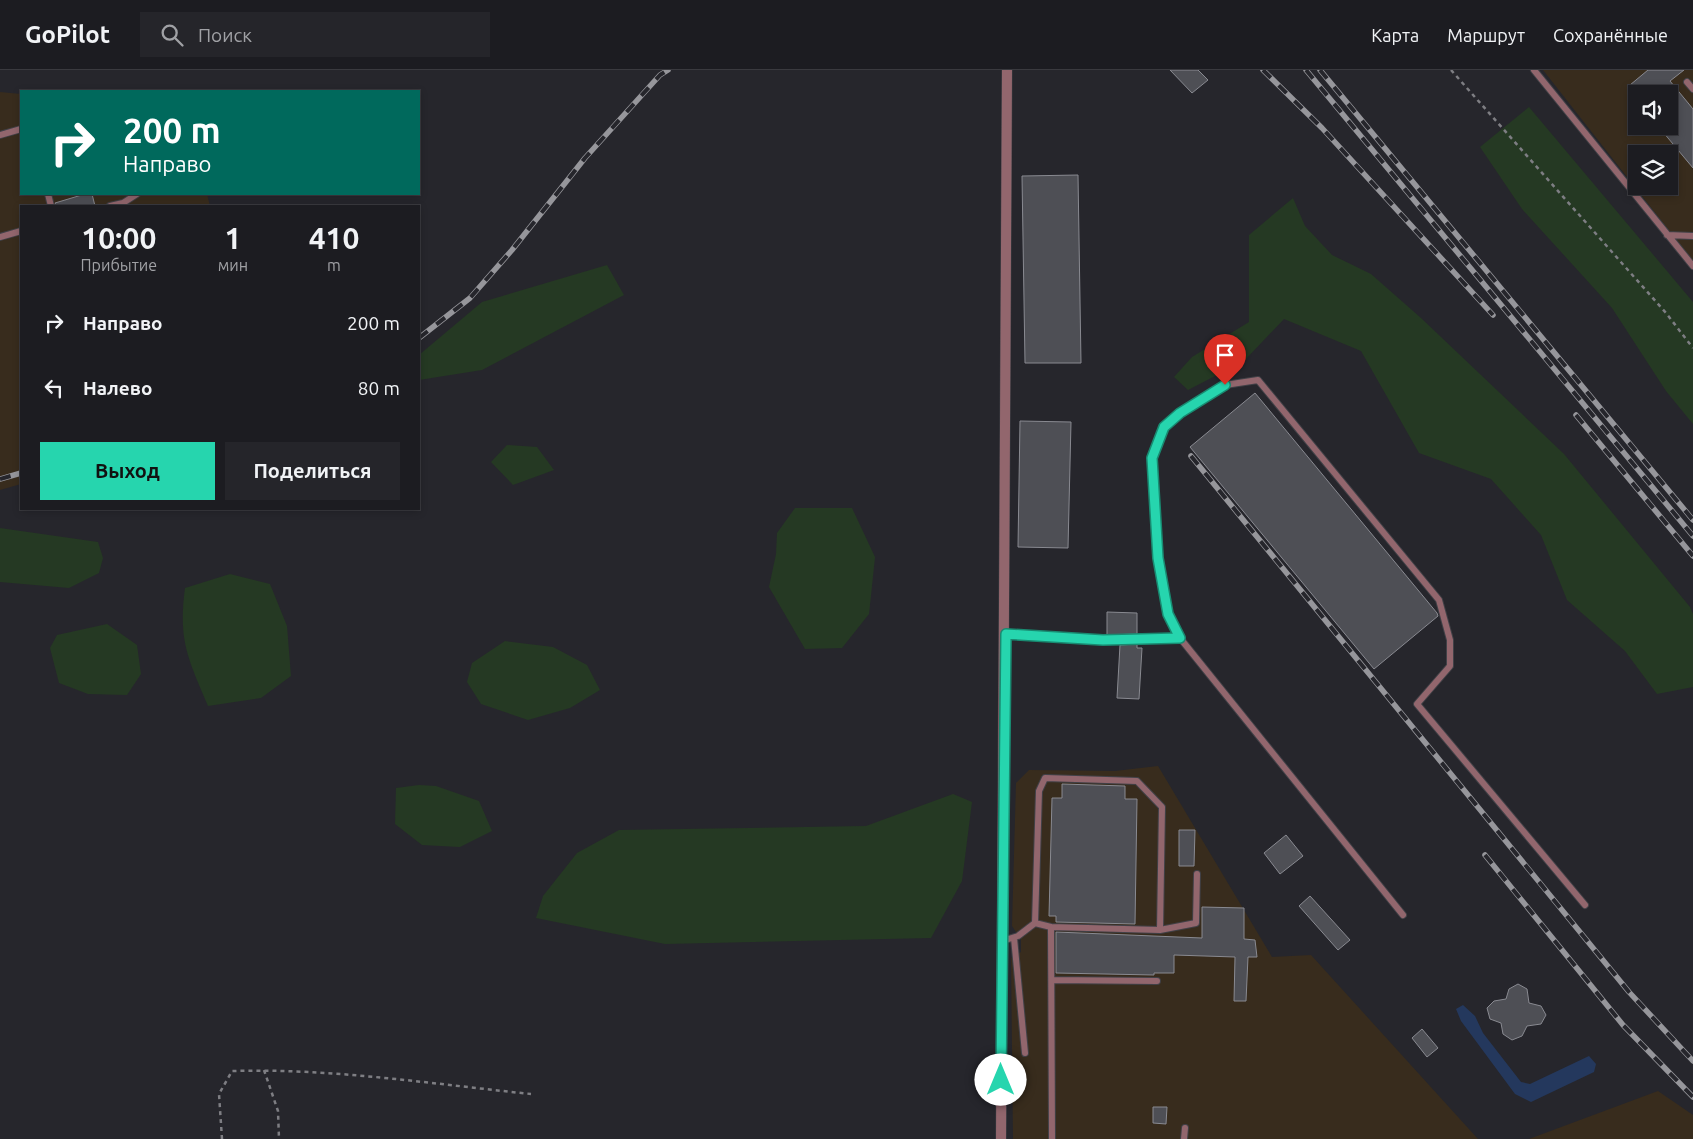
<!DOCTYPE html>
<html lang="ru">
<meta charset="utf-8">
<style>
:root{--surface:#1c1c21;--page:#25252a;--text:#f1f3f6;--muted:#a0a1a5;--line:#3a3a3f;--accent:#26d5ae}
body{margin:0;font-family:Ubuntu,sans-serif;background:var(--page);color:var(--text);height:100vh;display:flex;flex-direction:column;font-size:19px;white-space:nowrap}
*{box-sizing:border-box;margin:0}
p{font-size:16px;color:var(--muted)}
.icon{flex:none;width:28px;height:28px;fill:none;stroke:currentColor;stroke-width:2;stroke-linecap:round;stroke-linejoin:round}
.map{position:relative;flex:1;overflow:hidden}
.details{position:absolute;left:20px;top:135px;width:400px;height:305px;display:flex;flex-direction:column;background:var(--surface);border-radius:0px;box-shadow:0 2px 8px #0003,0 0 0 1px var(--line)}
.details>*{flex:none}
.hud{position:absolute;left:20px;top:20px;width:400px;height:105px;border-radius:0px;box-shadow:0 2px 8px #0003,0 0 0 1px var(--line);background:#00695c;color:#fff;overflow:hidden}
.tools{position:absolute;left:1628px;top:15px;display:grid;gap:10px}
.tools a{display:grid;place-items:center;width:50px;height:50px;border-radius:0px;background:var(--surface);box-shadow:0 2px 8px #0003,0 0 0 1px var(--line);font-size:25px}
.pin{position:absolute;display:grid;place-items:center;width:42px;height:42px;color:#fff;margin:-51px -21px;border-radius:50% 50% 50% 0;rotate:-45deg;box-shadow:0 0 5px #0007}
.pin .icon{rotate:45deg}
.me{position:absolute;width:55px;margin:-28px;rotate:0deg;stroke-linejoin:round;filter:drop-shadow(0 0 4px #0008)}
.turn{display:flex;align-items:center;gap:18px;height:105px;padding:0 20px;font-size:22px}
.turn .icon{width:65px;height:65px;stroke-width:2.5}
.turn b{display:block;font-size:35px;line-height:42px}
.eta{display:flex;justify-content:space-evenly;align-items:center;height:85px;text-align:center}
.eta b{font-size:30px;font-weight:700;line-height:35px}
.primary-button{display:flex;gap:10px;margin-top:auto;padding:10px 20px}
.primary-button a{flex:1;height:58px;border-radius:0px;background:var(--accent);color:#111;font-size:20px;font-weight:700;line-height:58px;text-align:center}
.primary-button a+a{background:var(--page);color:var(--text)}
ul{padding:0;list-style:none}
li{display:flex;align-items:center;gap:15px;height:65px;padding:0 20px}
li div{flex:1}
li b{display:block;font-size:19px}
li em{font-style:normal}
header{display:flex;align-items:center;gap:30px;box-sizing:border-box;height:70px;padding:0 25px;background:var(--surface);border-bottom:1px solid var(--line)}
header strong{font-size:24px}
nav{display:flex;gap:28px;margin-inline-start:auto;font-size:18px}
.search{width:350px;height:45px;background:var(--page);display:flex;align-items:center;gap:12px;box-sizing:border-box;padding:0 18px;border-radius:0px;color:var(--muted);font-size:19px}
.map>svg:first-child{display:block}
.industrial{fill:#382c1d;fill-rule:evenodd}
.green{fill:#253923}
.water{fill:#24385d}
.building{fill:#4e4f55;stroke:#898a91}
.lines{fill:none;stroke-linecap:round;stroke-linejoin:round}
.lane-casing{stroke:#414147;stroke-width:8}
.street-casing{stroke:#414147;stroke-width:11}
.path{stroke:#7e7e83;stroke-width:2.5;stroke-dasharray:4 4;stroke-linecap:butt}
.lane{stroke:#92666d;stroke-width:6}
.street{stroke:#92666d;stroke-width:10}
.rail-casing{stroke:#96969b;stroke-width:5.5}
.rail{stroke:#26262c;stroke-width:4;stroke-dasharray:11;stroke-linecap:butt}
.route-casing{stroke:#198a71;stroke-width:12}
.route{stroke:#26d5ae;stroke-width:9}
</style>
<header>
<strong>GoPilot</strong>
<div class="search"><svg class="icon" aria-label="search" viewBox="0 0 24 24"><circle cx="10" cy="10" r="6"/><path d="M15 15l6 6"/></svg>Поиск</div>
<nav><a>Карта</a><a>Маршрут</a><a>Сохранённые</a></nav>
</header>
<div class="map">
<svg width="1693" height="1069" viewBox="0 0 1693 1069">
<rect width="100%" height="100%" fill="#26262c"/>
<!-- industrial -->
<path class="industrial" d="M1543 0H1693V191ZM1636 24H1669V56H1636ZM1636 84H1669V116H1636Z
M0 22 21 24V124H207L210 136H21V414L0 420Z
M1158 696 1272 887 1311 885 1478 1069H1013L1011 888 1021 882V870L1012 856 1016 713 1029 700 1115 701Z
M1658 1021 1693 1045V1069H1529Z"/>
<!-- green -->
<path class="green" d="M1529 37 1693 232V354L1666 321 1612 238 1522 139 1480 77Z
M1293 128 1305 156 1332 185 1371 204 1421 248 1564 384 1690 537 1693 544V617L1657 624 1625 581 1567 530 1541 465 1491 409 1419 383 1361 281 1284 249 1244 291 1188 320 1174 307 1192 287 1249 252V165Z
M607 195 624 225 482 300 419 310V285L482 232Z
M507 375 537 377 554 400 513 415 491 392Z
M795 438H852L875 487 869 544 842 578 805 579 769 517 776 484 777 463Z
M0 458 98 472 103 488 99 503 69 518 0 512Z
M230 504 270 514 287 556 291 606 261 628 208 636C188 588 178 571 185 518Z
M107 554 137 575 141 604 127 625 88 624 59 613 50 578 57 565Z
M505 571 553 577 587 595 600 620 570 638 528 650 481 634 467 612 472 593Z
M419 715 436 716 479 731 492 761 460 777 422 775 395 754 396 718Z
M953 724 972 732 962 811 931 868 665 874 536 848 543 826 577 783 619 760 866 756Z"/>
<!-- water -->
<path class="water" d="M1463 935 1475 946 1483 963 1521 1012 1530 1014 1589 986 1596 994 1594 1002 1531 1032 1515 1024 1461 951 1456 939Z"/>
<!-- building -->
<path class="building" d="M1170 0H1198L1208 10 1192 23Z
M1648 0H1684L1670 11 1693 39V98L1658 56H1669V24H1638L1630 15Z
M1078 105 1081 293H1025L1022 106Z
M85 124H92L95 136H56L55 133Z
M1255 323 1437 543 1438 546 1374 599 1190 377Z
M1020 351 1071 352 1068 478 1018 477Z
M1107 542 1137 543V564L1107 565Z
M1137 574V578H1142L1139 629 1117 628 1120 575Z
M1062 714 1125 716V729H1137L1135 854 1056 852V846H1049L1052 728H1062Z
M1179 760H1195L1194 796H1179Z
M1286 765 1303 786 1280 804 1264 783Z
M1310 826 1350 870 1338 880 1299 836Z
M1202 837 1244 838V869L1255 870 1257 887H1248L1246 931H1234L1235 887 1174 885V903H1154V905L1056 903V862L1202 868Z
M1518 914 1527 919 1529 933 1541 936 1546 945 1541 954 1527 956 1522 966 1512 970 1503 964 1501 953 1490 949 1487 938 1494 931 1506 929 1509 919Z
M1422 959 1438 978 1427 987 1412 968Z
M1153 1037H1167L1166 1054 1153 1053Z"/>
<g class="lines">
<!-- lane casing -->
<g class="lane-casing">
<path id="lane" d="M1534 0 1693 196
M1687 12 1693 19
M0 65 21 59
M48 124 51 136
M110 136 123 133 137 124
M1667 165 1693 166
M0 167 21 161
M1006 564 1103 570 1180 568
M1403 845 1180 568 1168 544 1158 488 1152 388 1164 357 1180 343 1225 315 1258 310 1439 530 1450 570V596L1417 634 1585 835
M1035 853 1039 721 1045 708 1137 711 1162 737 1160 860 1051 857
M1160 860 1196 853 1197 804
M1014 868 1025 983
M1002 871 1018 866 1035 853 1051 857 1052 1069
M1052 910 1157 911
M1184 1069 1185 1058"/>
</g>
<!-- street casing -->
<g class="street-casing">
<path id="street" d="M1001 1069 1007 0"/>
</g>
<!-- path -->
<path class="path" d="M1451 0 1666 243 1693 278
M264 1000 278 1041 279 1069
M222 1069 219 1024 232 1001C330 998 433 1014 531 1024"/>
<!-- lane -->
<use href="#lane" class="lane"/>
<!-- street -->
<use href="#street" class="street"/>
<!-- rail casing -->
<g class="rail-casing">
<path id="rail" d="M1263 0 1322 58 1493 245
M1306 0 1693 466
M1320 0 1693 450
M419 268 470 228 512 180 585 88 660 5 668 0
M1576 345 1693 486
M1191 386 1629 922 1693 991
M0 409 21 403
M1485 785 1623 955 1693 1027"/>
</g>
<!-- rail -->
<use href="#rail" class="rail"/>
</g>
<g class="lines">
<!-- route casing -->
<g class="route-casing">
<path id="route" d="M1001 1010 1006 564 1103 570 1180 568 1168 544 1158 488 1152 388 1164 357 1180 343 1225 315"/>
</g>
<!-- route -->
<use href="#route" class="route"/>
</g>
</svg>
<div class="tools">
<a><svg class="icon" aria-label="sound" viewBox="0 0 24 24"><path d="M4 9h4l5-4v14l-5-4H4zM17 9q2 3 0 6"/></svg></a>
<a><svg class="icon" aria-label="layers" viewBox="0 0 24 24"><path d="M12 4l9 5-9 5-9-5zM3 14l9 5 9-5"/></svg></a>
</div>
<div class="pin" style="left:1225px;top:315px;background:#d93025"><svg class="icon" aria-label="arrive" viewBox="0 0 24 24"><path d="M6 21V4h12l-3 4 3 4H6"/></svg></div>
<svg class="me" style="left:1001px;top:1010px" viewBox="-20 -20 40 40"><circle r="19" fill="#fff"/><path d="M0-13L10 11 0 6-10 11z" fill="#26d5ae"/></svg>
<div class="hud">
<div class="turn"><svg class="icon" aria-label="right" viewBox="0 0 24 24"><path d="M7 20v-9h11M14 6l5 5-5 5"/></svg><div><b>200 m</b>Направо</div></div>
</div>
<section class="details">
<div class="eta">
<div><b>10:00</b><p>Прибытие</p></div>
<div><b>1</b><p>мин</p></div>
<div><b>410</b><p>m</p></div>
</div>
<ul>
<li><svg class="icon" aria-label="right" viewBox="0 0 24 24"><path d="M7 20v-9h11M14 6l5 5-5 5"/></svg><div><b>Направо</b></div><em>200 m</em></li>
<li><svg class="icon" aria-label="left" viewBox="0 0 24 24"><path d="M17 20v-9H6M10 6l-5 5 5 5"/></svg><div><b>Налево</b></div><em>80 m</em></li>
</ul>
<div class="primary-button"><a>Выход</a><a>Поделиться</a></div>
</section>
</div>
